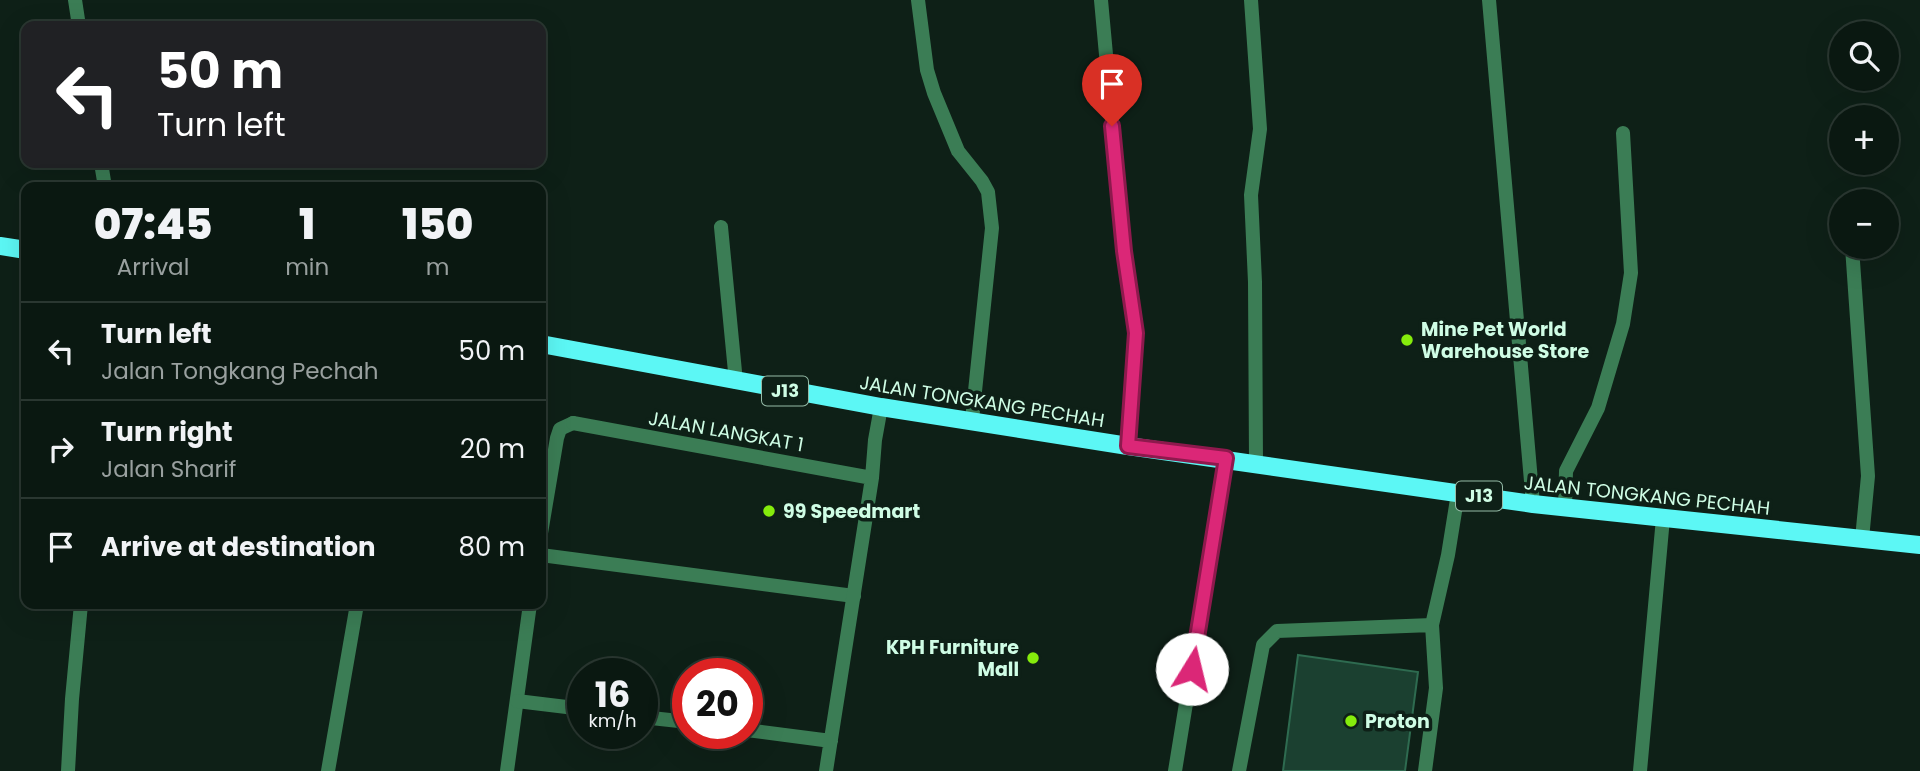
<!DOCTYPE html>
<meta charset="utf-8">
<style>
:root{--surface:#0a1811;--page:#18251f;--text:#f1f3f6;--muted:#99a09f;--line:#2a3731}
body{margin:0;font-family:Poppins,sans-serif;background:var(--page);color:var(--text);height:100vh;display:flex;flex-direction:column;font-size:26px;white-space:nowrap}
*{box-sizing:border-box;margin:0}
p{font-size:23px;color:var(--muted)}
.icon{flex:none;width:38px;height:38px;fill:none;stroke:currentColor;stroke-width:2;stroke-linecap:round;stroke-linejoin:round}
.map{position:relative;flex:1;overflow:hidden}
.details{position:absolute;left:21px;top:182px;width:525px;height:427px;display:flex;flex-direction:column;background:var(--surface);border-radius:14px;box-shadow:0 7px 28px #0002,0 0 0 2px var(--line)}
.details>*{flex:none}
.banner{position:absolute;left:21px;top:21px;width:525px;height:147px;border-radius:14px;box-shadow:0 7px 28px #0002,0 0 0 2px var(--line);background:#202124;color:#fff;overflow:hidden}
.tools{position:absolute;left:1829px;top:21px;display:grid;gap:14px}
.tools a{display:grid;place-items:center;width:70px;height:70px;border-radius:50%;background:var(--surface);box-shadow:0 7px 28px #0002,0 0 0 2px var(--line);font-size:35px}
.speed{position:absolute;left:567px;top:658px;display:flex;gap:14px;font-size:35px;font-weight:700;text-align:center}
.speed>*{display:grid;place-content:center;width:91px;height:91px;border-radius:50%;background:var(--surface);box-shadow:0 7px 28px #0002,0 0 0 2px var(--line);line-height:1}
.speed small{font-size:18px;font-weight:400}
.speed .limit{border:10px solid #d22;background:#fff;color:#111}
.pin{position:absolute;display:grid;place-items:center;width:60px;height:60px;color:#fff;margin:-72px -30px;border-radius:50% 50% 50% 0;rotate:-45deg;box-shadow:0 0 7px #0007}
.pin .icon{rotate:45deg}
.me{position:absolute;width:77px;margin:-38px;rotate:9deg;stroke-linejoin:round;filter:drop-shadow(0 0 5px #0008)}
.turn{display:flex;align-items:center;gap:24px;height:147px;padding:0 21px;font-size:32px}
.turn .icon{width:91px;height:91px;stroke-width:2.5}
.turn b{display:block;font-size:49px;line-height:60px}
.eta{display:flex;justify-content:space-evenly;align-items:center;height:119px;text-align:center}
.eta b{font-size:42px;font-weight:800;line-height:49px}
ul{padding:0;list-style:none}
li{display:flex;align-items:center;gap:21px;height:98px;padding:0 21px;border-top:2px solid var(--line)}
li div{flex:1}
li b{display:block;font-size:26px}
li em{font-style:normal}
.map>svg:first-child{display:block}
.building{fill:#1b4030;stroke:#2e6b50;stroke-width:2}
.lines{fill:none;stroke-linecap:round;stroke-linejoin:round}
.lane{stroke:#3b7d55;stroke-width:14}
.street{stroke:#3b7d55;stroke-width:14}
.primary{stroke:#5cf7f5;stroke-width:18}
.route-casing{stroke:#8e194d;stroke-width:18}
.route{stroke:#db2777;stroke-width:12}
.poi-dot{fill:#85ec0c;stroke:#0e2017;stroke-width:2.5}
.labels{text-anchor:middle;stroke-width:7;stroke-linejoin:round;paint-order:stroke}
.shield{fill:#0e2017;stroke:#95bba7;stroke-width:2}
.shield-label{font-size:18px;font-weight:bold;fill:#cffde5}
.poi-label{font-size:19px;font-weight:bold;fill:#cffde5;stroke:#0e2017;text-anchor:start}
.street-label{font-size:19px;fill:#cffde5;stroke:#0e2017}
</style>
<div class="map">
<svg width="1920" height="771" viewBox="0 0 1920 771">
<rect width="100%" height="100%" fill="#0e2017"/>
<!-- building -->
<path class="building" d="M1298 655 1418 672 1405 771H1283Z"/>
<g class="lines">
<!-- lane -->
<path class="lane" d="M1489 0 1533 504
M721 227 736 382
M1852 247 1868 476 1862 539
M1565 508 1566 471 1598 408 1623 324 1631 273 1623 133
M541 533 557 438 560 429 573 423
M541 555 854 596
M328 771 357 604
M507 771 530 604
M1175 771 1226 458
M1239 771 1263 645 1277 631 1432 625
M1425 771 1436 688 1432 625 1448 555 1458 493
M1640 771 1663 518"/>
<!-- street -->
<path class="street" d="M75 0 79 26
M918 0 927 70 934 93 958 151 982 181 988 192 992 228 972 420
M1101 0 1124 251 1136 333 1128 446
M1251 0 1260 129 1251 195 1255 282 1256 463
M101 163 105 187
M573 423 872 478
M517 701 583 709
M642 717 688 722
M747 730 831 741
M68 771 72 699 81 604
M826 771 872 478 875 440 881 407"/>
<!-- primary -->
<path class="primary" d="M0 246 26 250
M541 344 881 407 1128 446 1533 504 1920 545"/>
</g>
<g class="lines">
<!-- route casing -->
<g class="route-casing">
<path id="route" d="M1112 126 1124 251 1136 333 1128 446 1226 458 1192 669"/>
</g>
<!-- route -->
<use href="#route" class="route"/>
</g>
<!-- markers -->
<g class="poi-dot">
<circle cx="1407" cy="340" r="7"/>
<circle cx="769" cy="511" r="7"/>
<circle cx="1033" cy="658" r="7"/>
<circle cx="1351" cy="721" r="7"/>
</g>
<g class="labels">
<!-- shield labels -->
<g class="shield">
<rect x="762" y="376.5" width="46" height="29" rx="5"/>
<rect x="1456" y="481.5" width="46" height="29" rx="5"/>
</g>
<g class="shield-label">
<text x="785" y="397">J13</text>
<text x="1479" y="502">J13</text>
</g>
<!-- poi labels -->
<g class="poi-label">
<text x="1421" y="336">Mine Pet World<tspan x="1421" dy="22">Warehouse Store</tspan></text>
<text x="783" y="518">99 Speedmart</text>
<text x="1019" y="654" text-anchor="end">KPH Furniture<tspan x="1019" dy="22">Mall</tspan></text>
<text x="1365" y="728">Proton</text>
</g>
<!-- street labels -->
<g class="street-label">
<text transform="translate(982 401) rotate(9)" y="7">JALAN TONGKANG PECHAH</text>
<text transform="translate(726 431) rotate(10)" y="7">JALAN LANGKAT 1</text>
<text transform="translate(1647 495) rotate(6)" y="7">JALAN TONGKANG PECHAH</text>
</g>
</g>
</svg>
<div class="tools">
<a><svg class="icon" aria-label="search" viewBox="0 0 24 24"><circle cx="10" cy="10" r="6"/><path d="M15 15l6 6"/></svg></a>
<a>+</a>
<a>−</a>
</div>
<div class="speed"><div>16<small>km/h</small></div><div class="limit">20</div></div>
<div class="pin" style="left:1112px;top:126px;background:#d93025"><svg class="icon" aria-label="arrive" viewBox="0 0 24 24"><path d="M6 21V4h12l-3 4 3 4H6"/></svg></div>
<svg class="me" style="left:1192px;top:669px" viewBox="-20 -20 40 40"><circle r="19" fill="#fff"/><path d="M0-13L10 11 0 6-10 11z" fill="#db2777"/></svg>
<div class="banner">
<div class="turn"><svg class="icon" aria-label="left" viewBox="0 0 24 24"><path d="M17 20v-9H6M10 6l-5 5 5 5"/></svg><div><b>50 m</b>Turn left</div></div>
</div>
<section class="details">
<div class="eta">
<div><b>07:45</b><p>Arrival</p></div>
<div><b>1</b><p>min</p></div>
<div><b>150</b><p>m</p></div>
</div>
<ul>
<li><svg class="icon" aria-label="left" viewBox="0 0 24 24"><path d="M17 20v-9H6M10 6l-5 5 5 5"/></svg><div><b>Turn left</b><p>Jalan Tongkang Pechah</p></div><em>50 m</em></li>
<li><svg class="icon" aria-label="right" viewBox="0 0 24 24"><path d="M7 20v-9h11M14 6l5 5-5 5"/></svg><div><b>Turn right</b><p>Jalan Sharif</p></div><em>20 m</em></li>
<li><svg class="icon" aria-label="arrive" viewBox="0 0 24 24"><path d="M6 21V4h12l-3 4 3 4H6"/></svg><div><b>Arrive at destination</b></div><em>80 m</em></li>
</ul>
</section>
</div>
